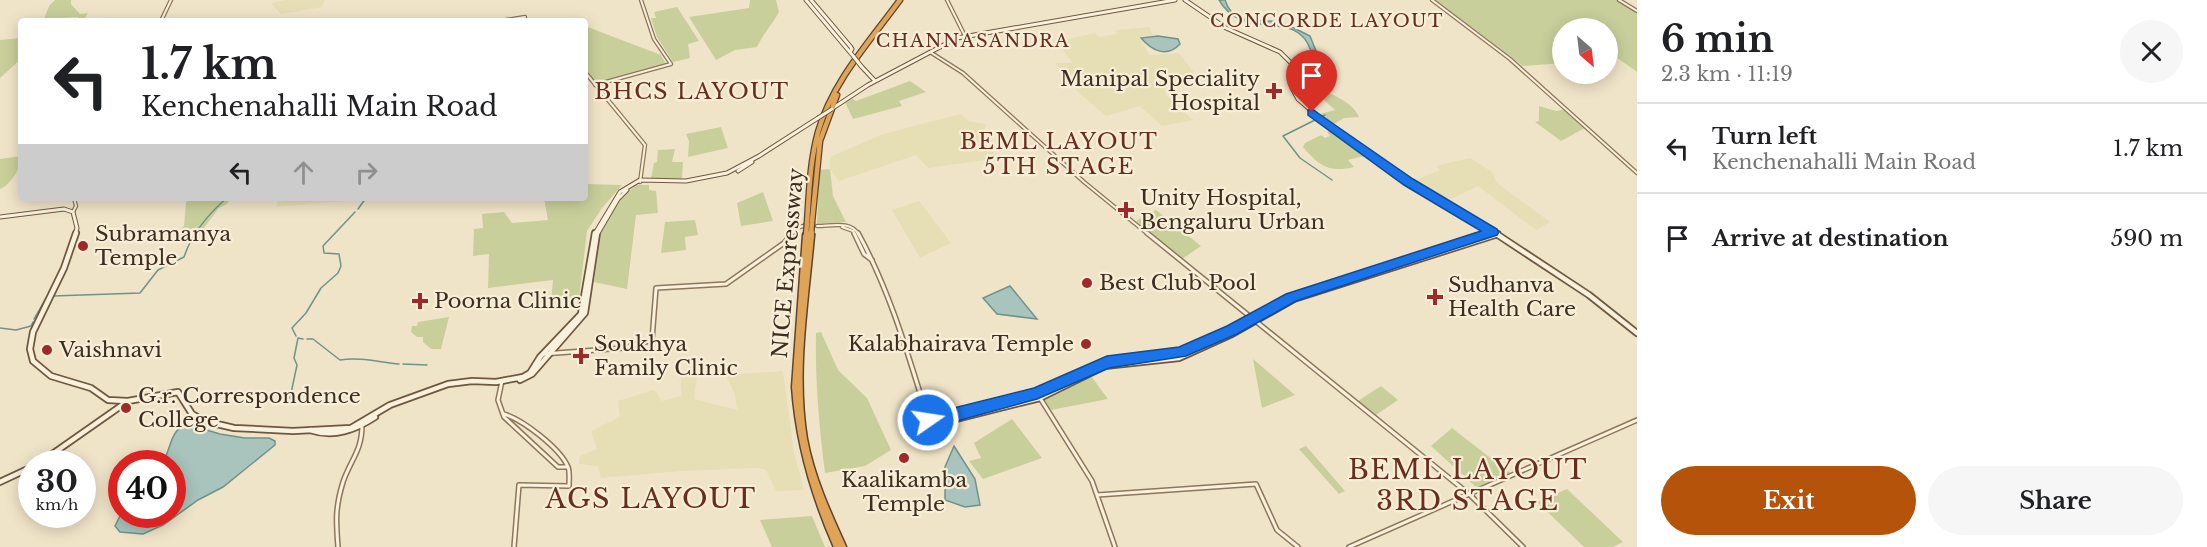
<!DOCTYPE html>
<meta charset="utf-8">
<style>
:root{--surface:#fff;--page:#f6f6f6;--text:#202124;--muted:#757577;--line:#e0e0e0;--accent:#b45309}
body{margin:0;font-family:"Libre Baskerville",serif;background:var(--page);color:var(--text);height:100vh;display:flex;flex-direction:column;font-size:22px;white-space:nowrap}
*{box-sizing:border-box;margin:0}
p{font-size:20px;color:var(--muted)}
.icon{flex:none;width:33px;height:33px;fill:none;stroke:currentColor;stroke-width:2;stroke-linecap:round;stroke-linejoin:round}
.map{position:relative;flex:1;overflow:hidden}
.panel{display:flex;flex-direction:column;background:var(--surface);width:570px}
.panel>*{flex:none}
.banner{position:absolute;left:18px;top:18px;width:570px;height:183px;border-radius:6px;box-shadow:0 3px 15px #0003;background:#fff;color:var(--text);overflow:hidden}
.needle{width:39px;rotate:152deg}
.fabs{position:absolute;left:1552px;top:18px;display:grid;gap:12px}
.fabs a{display:grid;place-items:center;width:66px;height:66px;border-radius:50%;background:var(--surface);box-shadow:0 3px 15px #0003;font-size:30px}
.speed{position:absolute;left:18px;top:450px;display:flex;gap:12px;font-size:30px;font-weight:700;text-align:center}
.speed>*{display:grid;place-content:center;width:78px;height:78px;border-radius:50%;background:var(--surface);box-shadow:0 3px 15px #0003;line-height:1}
.speed small{font-size:15px;font-weight:400}
.speed .limit{border:9px solid #d22;background:#fff;color:#111}
.pin{position:absolute;display:grid;place-items:center;width:51px;height:51px;color:#fff;margin:-62px -26px;border-radius:50% 50% 50% 0;rotate:-45deg;box-shadow:0 0 6px #0007}
.pin .icon{rotate:45deg}
.me{position:absolute;width:66px;margin:-33px;rotate:77deg;stroke-linejoin:round;filter:drop-shadow(0 0 4px #0008)}
.turn{display:flex;align-items:center;gap:21px;height:126px;padding:0 24px;font-size:27px}
.turn .icon{width:78px;height:78px;stroke-width:2.5}
.turn b{display:block;font-size:42px;line-height:51px}
.lanes{display:flex;align-items:center;height:57px;padding:0 24px;background:#0003;justify-content:center;gap:30px;direction:ltr}
.lanes .off{opacity:.35}
.round{display:grid;place-items:center;flex:none;width:63px;height:63px;border-radius:32px;background:var(--page)}
.overview{display:flex;align-items:center;justify-content:space-between;height:102px;padding:0 24px}
h1{font-size:36px;font-weight:700;line-height:45px}
.action{display:flex;gap:12px;margin-top:auto;padding:12px 24px}
.action a{flex:1;height:69px;border-radius:36px;background:var(--accent);color:#fff;font-size:24px;font-weight:700;line-height:69px;text-align:center}
.action a+a{background:var(--page);color:var(--text)}
ul{padding:0;list-style:none}
li{display:flex;align-items:center;gap:18px;height:90px;padding:0 24px;border-top:2px solid var(--line)}
li div{flex:1}
li b{display:block;font-size:22px}
li em{font-style:normal}
main{display:flex;flex:1;min-height:0}
.map>svg:first-child{display:block}
.farmland{fill:#e6deb5}
.green{fill:#c9cf9b}
.water{fill:#a9c4bc;stroke:#6f938a;stroke-width:1.5}
.lines{fill:none;stroke-linecap:round;stroke-linejoin:round}
.stream{stroke:#6f938a;stroke-width:1.5}
.tertiary-far1-casing{stroke:#8d765c;stroke-width:4.5}
.tertiary-casing{stroke:#8d765c;stroke-width:6}
.secondary-far1-casing{stroke:#6f573f;stroke-width:5}
.secondary-casing{stroke:#6f573f;stroke-width:8}
.motorway-far1-casing{stroke:#5b4430;stroke-width:7}
.motorway-casing{stroke:#5b4430;stroke-width:9}
.tertiary-far1{stroke:#faf1dc;stroke-width:2}
.tertiary{stroke:#faf1dc;stroke-width:3}
.secondary-far1{stroke:#faf1dc;stroke-width:3}
.secondary{stroke:#faf1dc;stroke-width:4.5}
.motorway-far1{stroke:#e0a458;stroke-width:4.5}
.motorway{stroke:#e0a458;stroke-width:6}
.secondary-bridge-casing{stroke:#6f573f;stroke-width:5;stroke-linecap:butt}
.motorway-bridge-far1-casing{stroke:#5b4430;stroke-width:7;stroke-linecap:butt}
.motorway-bridge-casing{stroke:#5b4430;stroke-width:9;stroke-linecap:butt}
.secondary-bridge{stroke:#faf1dc;stroke-width:3}
.motorway-bridge-far1{stroke:#e0a458;stroke-width:4.5}
.motorway-bridge{stroke:#e0a458;stroke-width:6}
.route{fill:#1a73e8;stroke:#114b97;stroke-width:1.5}
.poi-dot{fill:#9e2a2b;stroke:#f7eed8;stroke-width:2}
.labels{text-anchor:middle;stroke-width:4.5;stroke-linejoin:round;paint-order:stroke}
.far-neighbourhood-label{font-size:18px;letter-spacing:1.5px;fill:#6b2e1e;stroke:#f7eed8}
.poi-label{font-size:21px;fill:#3d2e20;stroke:#f7eed8;text-anchor:start}
.street-label{font-size:21px;fill:#3d2e20;stroke:#f7eed8}
.neighbourhood-label{font-size:22px;letter-spacing:1.5px;fill:#6b2e1e;stroke:#f7eed8}
.near-neighbourhood-label{font-size:27px;letter-spacing:1.5px;fill:#6b2e1e;stroke:#f7eed8}
</style>
<main>
<div class="map">
<svg width="1637" height="547" viewBox="0 0 1637 547">
<rect width="100%" height="100%" fill="#f0e4c8"/>
<!-- farmland -->
<path class="farmland" d="M286 0H325L322 7 281 14 271 3Z
M1149 27 1153 35 1138 37 1150 55 1179 53 1195 74 1162 82 1166 95 1193 120 1162 126 1140 106 1106 116 1079 93 1055 63H1073L1062 49 1068 48 1061 41 1095 33 1099 37 1117 34 1116 30Z
M961 114 968 121 986 124 983 140 999 158 928 168 916 155 839 181 830 169V157L883 134Z
M1470 158 1492 172 1497 183 1550 222 1536 230 1478 186 1449 200 1414 181 1440 170 1436 166Z
M278 198H358L357 200 276 207Z
M919 201 951 243 920 258 892 210Z
M698 368 694 399 737 410 735 395 726 375 783 371 794 452 804 490 776 491 766 470 757 468 681 471 601 478 598 466 579 464 580 456 597 449 591 431 620 417 618 401 654 390 662 401 682 396 680 373Z"/>
<!-- green -->
<path class="green" d="M55 0H71V4L80 14 88 13 83 21H78V17L44 19 49 6Z
M750 0H776L779 12C772 25 763 34 757 47L735 50 716 60 689 17 749 8Z
M1435 0H1617L1637 12V72L1616 57 1608 58V28H1563V63L1523 66Z
M677 7 699 41 688 44 690 58 673 62 657 37 651 18H656L654 12Z
M585 26 661 55 666 64 595 83 585 69Z
M21 38V59L0 78V40Z
M910 81 926 92 899 101 902 106 853 119 845 102 851 98 856 101Z
M1322 90C1336 96 1353 103 1359 117L1344 118 1334 124 1320 114 1335 110 1315 92Z
M1539 106 1556 111 1566 109 1585 128 1561 141 1535 122 1539 121Z
M721 127 728 148 688 157 689 141 686 134Z
M1333 129 1368 155 1348 160 1354 167C1329 173 1319 166 1303 147L1305 143 1321 135 1325 138 1330 136 1327 132Z
M675 149 672 162H683L682 179 651 178 654 163 657 162 658 150Z
M21 156C21 169 11 184 0 189V159Z
M830 169 833 196 846 222 817 224 819 170Z
M585 184 622 185 602 208 587 231 579 298 551 301 553 280 488 288 489 254 473 256 474 229 483 228 482 214 504 212 512 223 548 220 544 198H585Z
M636 185H649V190L656 191 658 213 636 215 627 289 594 282 601 230 620 200Z
M763 192 773 221 741 226 737 203Z
M190 198H231L227 204 219 208 200 233H177L184 226 186 202Z
M1156 210 1201 246 1182 259 1136 221Z
M695 220 698 235 685 237 686 250 661 253 665 222Z
M449 317 441 349H431L423 342V337H417L411 332 412 326H417L418 322Z
M821 332 838 370 867 398 891 450 865 466 825 473C819 426 815 380 816 333Z
M1253 359 1295 395 1262 408Z
M1091 376 1108 399 1051 410 1044 400Z
M1381 386 1398 400 1376 415 1358 401Z
M1012 419 1042 458 983 479 969 461 981 458 974 443Z
M1452 428 1510 473 1477 488 1431 446Z
M1306 446 1345 491 1339 494 1299 449Z
M1567 489 1623 542 1613 547H1584L1537 502Z
M812 516 825 547H772L760 520Z"/>
<!-- water -->
<path class="water" d="M1219 0H1225C1234 28 1259 18 1279 22 1289 25 1300 31 1310 36L1316 51H1311C1296 6 1245 44 1219 0Z
M1158 36 1178 39 1180 44C1167 58 1152 51 1141 38Z
M1010 286 1037 319 997 314 983 298Z
M190 425 220 434 245 438H269L275 441V445L223 487 198 500 163 525 143 534 120 532 115 526 121 514H172V464L162 463C172 450 169 426 190 425Z
M954 446 975 479 980 505 965 507 945 500V467Z"/>
<g class="lines">
<!-- stream -->
<path class="stream" d="M1313 50 1327 58
M1325 115 1283 136 1300 158 1332 180
M358 209 366 198
M53 296 140 293 158 270 184 257C191 235 209 213 227 198
M34 319 46 298
M0 328 16 330 31 326 33 322
M296 336 292 328 306 313 321 288 338 273 341 266 339 254 324 253 323 246 355 212
M307 339H313L340 360C360 357 378 362 399 364
M403 364 427 365
M295 403 290 398 297 365 294 358 298 338 303 339"/>
<!-- tertiary-far1 casing -->
<g class="tertiary-far1-casing">
<path id="tertiary-far1" d="M947 0 965 36
M1432 0 1510 59 1637 173
M1619 0 1637 11
M161 21 171 0
M500 21 525 17 524 21
M930 52 963 73 1084 182 1149 235
M585 72 645 145 640 182
M595 85 671 64 654 39 641 0
M73 212 76 206 74 198
M817 226C832 226 851 220 859 235
M842 227 853 231 855 235
M791 235 797 228 803 226"/>
</g>
<!-- tertiary casing -->
<g class="tertiary-casing">
<path id="tertiary" d="M854 233 864 254 872 260
M858 233C891 293 909 358 929 422
M1147 233 1469 494 1523 547
M543 354 624 348 652 340 656 288 726 284 784 243 792 233
M502 381 498 400 504 417 558 467H568
M1040 398 1092 481 1115 547
M504 414C523 420 560 448 568 467 570 472 569 480 569 486L519 485 514 547
M1097 495 1256 484 1277 530 1298 547
M338 547C336 521 335 508 343 482 351 459 362 451 362 425
M1349 547 1637 420"/>
</g>
<!-- secondary-far1 casing -->
<g class="secondary-far1-casing">
<path id="secondary-far1" d="M806 0 854 57
M811 0 850 46 852 49 850 52
M1185 0 1226 28 1280 52 1297 69 1292 88 1298 99 1319 117 1408 182 1459 210 1497 235
M861 66 875 81
M833 108 868 85 957 38 1175 0
M738 171 752 162
M0 217 64 209 73 212 77 228 75 235
M594 235 620 192 640 180 686 181 727 173 759 156 818 118
M597 235 618 199 627 190
M1482 235 1494 231
M1495 235 1498 234"/>
</g>
<!-- secondary casing -->
<g class="secondary-casing">
<path id="secondary" d="M76 233 64 268 33 332 30 349 33 361 51 376 91 388 108 400 127 401
M1495 233 1589 295 1637 333
M1282 303 1291 297 1487 233
M520 380 532 374 585 313 597 233
M929 422 936 424 1040 398 1105 366 1179 358 1232 334 1294 299 1498 234
M929 422 1037 393 1107 362 1181 352 1232 330 1268 311
M310 430C334 438 355 430 375 417
M38 464 128 401 178 392 192 414 204 421 234 428 293 431 351 428 390 405 448 384 472 381 496 382 523 377 530 373 540 357 581 314 595 233
M0 482 32 467"/>
</g>
<!-- motorway-far1 casing -->
<g class="motorway-far1-casing">
<path id="motorway-far1" d="M812 222 820 141 837 95
M807 223C809 193 810 161 818 132 832 82 870 41 900 0"/>
</g>
<!-- motorway casing -->
<g class="motorway-casing">
<path id="motorway" d="M806 235 795 387C799 444 814 495 837 547
M811 236C805 303 793 372 804 439 811 477 827 512 843 547"/>
</g>
<!-- tertiary-far1 -->
<use href="#tertiary-far1" class="tertiary-far1"/>
<!-- tertiary -->
<use href="#tertiary" class="tertiary"/>
<!-- secondary-far1 -->
<use href="#secondary-far1" class="secondary-far1"/>
<!-- secondary -->
<use href="#secondary" class="secondary"/>
<!-- motorway-far1 -->
<use href="#motorway-far1" class="motorway-far1"/>
<!-- motorway -->
<use href="#motorway" class="motorway"/>
<!-- secondary-bridge casing -->
<g class="secondary-bridge-casing">
<path id="secondary-bridge" d="M854 57 861 66
M818 118 832 109"/>
</g>
<!-- motorway-bridge-far1 casing -->
<g class="motorway-bridge-far1-casing">
<path id="motorway-bridge-far1" d="M806 235 807 223
M811 235 812 222"/>
</g>
<!-- motorway-bridge casing -->
<g class="motorway-bridge-casing">
<path id="motorway-bridge" d="M811 236V233"/>
</g>
<!-- secondary-bridge -->
<use href="#secondary-bridge" class="secondary-bridge"/>
<!-- motorway-bridge-far1 -->
<use href="#motorway-bridge-far1" class="motorway-bridge-far1"/>
<!-- motorway-bridge -->
<use href="#motorway-bridge" class="motorway-bridge"/>
</g>
<!-- route -->
<path class="route" d="M1312 109 1413 179 1497 229 1499 232 1497 235 1296 301 1237 334 1186 356 1109 368 1037 399 928 429 923 427 920 420 922 416 1034 388 1107 356 1179 347 1227 326 1286 294 1481 231 1404 185 1308 115V110Z"/>
<!-- markers -->
<g class="poi-dot">
<path d="M1271 82h6v6h6v6h-6v6h-6v-6h-6v-6h6z"/>
<path d="M1123 201h6v6h6v6h-6v6h-6v-6h-6v-6h6z"/>
<circle cx="83" cy="246" r="6"/>
<circle cx="1087" cy="283" r="6"/>
<path d="M1432 288h6v6h6v6h-6v6h-6v-6h-6v-6h6z"/>
<path d="M417 292h6v6h6v6h-6v6h-6v-6h-6v-6h6z"/>
<circle cx="1086" cy="344" r="6"/>
<circle cx="47" cy="350" r="6"/>
<path d="M578 347h6v6h6v6h-6v6h-6v-6h-6v-6h6z"/>
<circle cx="126" cy="408" r="6"/>
<circle cx="904" cy="458" r="6"/>
</g>
<g class="labels">
<!-- far-neighbourhood labels -->
<g class="far-neighbourhood-label">
<text x="1327" y="27">CONCORDE LAYOUT</text>
<text x="973" y="47">CHANNASANDRA</text>
</g>
<!-- poi labels -->
<g class="poi-label">
<text x="1260" y="86" text-anchor="end">Manipal Speciality<tspan x="1260" dy="24">Hospital</tspan></text>
<text x="1140" y="205">Unity Hospital,<tspan x="1140" dy="24">Bengaluru Urban</tspan></text>
<text x="95" y="241">Subramanya<tspan x="95" dy="24">Temple</tspan></text>
<text x="1099" y="290">Best Club Pool</text>
<text x="1448" y="292">Sudhanva<tspan x="1448" dy="24">Health Care</tspan></text>
<text x="434" y="308">Poorna Clinic</text>
<text x="594" y="351">Soukhya<tspan x="594" dy="24">Family Clinic</tspan></text>
<text x="1074" y="351" text-anchor="end">Kalabhairava Temple</text>
<text x="59" y="357">Vaishnavi</text>
<text x="138" y="403">G.r. Correspondence<tspan x="138" dy="24">College</tspan></text>
<text x="904" y="487" text-anchor="middle">Kaalikamba<tspan x="904" dy="24">Temple</tspan></text>
</g>
<!-- street labels -->
<g class="street-label">
<text transform="translate(788 263) rotate(-85)" y="7">NICE Expressway</text>
</g>
<!-- neighbourhood labels -->
<g class="neighbourhood-label">
<text x="692" y="99">BHCS LAYOUT</text>
<text x="1059" y="149">BEML LAYOUT<tspan x="1059" dy="25">5TH STAGE</tspan></text>
</g>
<!-- near-neighbourhood labels -->
<g class="near-neighbourhood-label">
<text x="1468" y="479">BEML LAYOUT<tspan x="1468" dy="31">3RD STAGE</tspan></text>
<text x="651" y="508">AGS LAYOUT</text>
</g>
</g>
</svg>
<div class="fabs">
<a><svg class="needle" viewBox="-14 -14 28 28"><path d="M0-13l5 13h-10z" fill="#e53935"/><path d="M0 13l5-13h-10z" fill="#757577"/></svg></a>
</div>
<div class="speed"><div>30<small>km/h</small></div><div class="limit">40</div></div>
<div class="pin" style="left:1312px;top:112px;background:#d93025"><svg class="icon" aria-label="arrive" viewBox="0 0 24 24"><path d="M6 21V4h12l-3 4 3 4H6"/></svg></div>
<svg class="me" style="left:928px;top:420px" viewBox="-20 -20 40 40"><circle r="17" fill="#1a73e8" stroke="#fff" stroke-width="3"/><path d="M0-11L8 9 0 5-8 9z" fill="#fff"/></svg>
<div class="banner">
<div class="turn"><svg class="icon" aria-label="left" viewBox="0 0 24 24"><path d="M17 20v-9H6M10 6l-5 5 5 5"/></svg><div><b>1.7 km</b>Kenchenahalli Main Road</div></div>
<div class="lanes"><svg class="icon" aria-label="left" viewBox="0 0 24 24"><path d="M17 20v-9H6M10 6l-5 5 5 5"/></svg><svg class="icon off" aria-label="ahead" viewBox="0 0 24 24"><path d="M12 20V5M6 11l6-6 6 6"/></svg><svg class="icon off" aria-label="right" viewBox="0 0 24 24"><path d="M7 20v-9h11M14 6l5 5-5 5"/></svg></div>
</div>
</div>
<section class="panel">
<div class="overview"><div><h1>6 min</h1><p>2.3 km · 11:19</p></div><a class="round"><svg class="icon" aria-label="close" viewBox="0 0 24 24"><path d="M6 6l12 12M18 6L6 18"/></svg></a></div>
<ul>
<li><svg class="icon" aria-label="left" viewBox="0 0 24 24"><path d="M17 20v-9H6M10 6l-5 5 5 5"/></svg><div><b>Turn left</b><p>Kenchenahalli Main Road</p></div><em>1.7 km</em></li>
<li><svg class="icon" aria-label="arrive" viewBox="0 0 24 24"><path d="M6 21V4h12l-3 4 3 4H6"/></svg><div><b>Arrive at destination</b></div><em>590 m</em></li>
</ul>
<div class="action"><a>Exit</a><a>Share</a></div>
</section>
</main>
